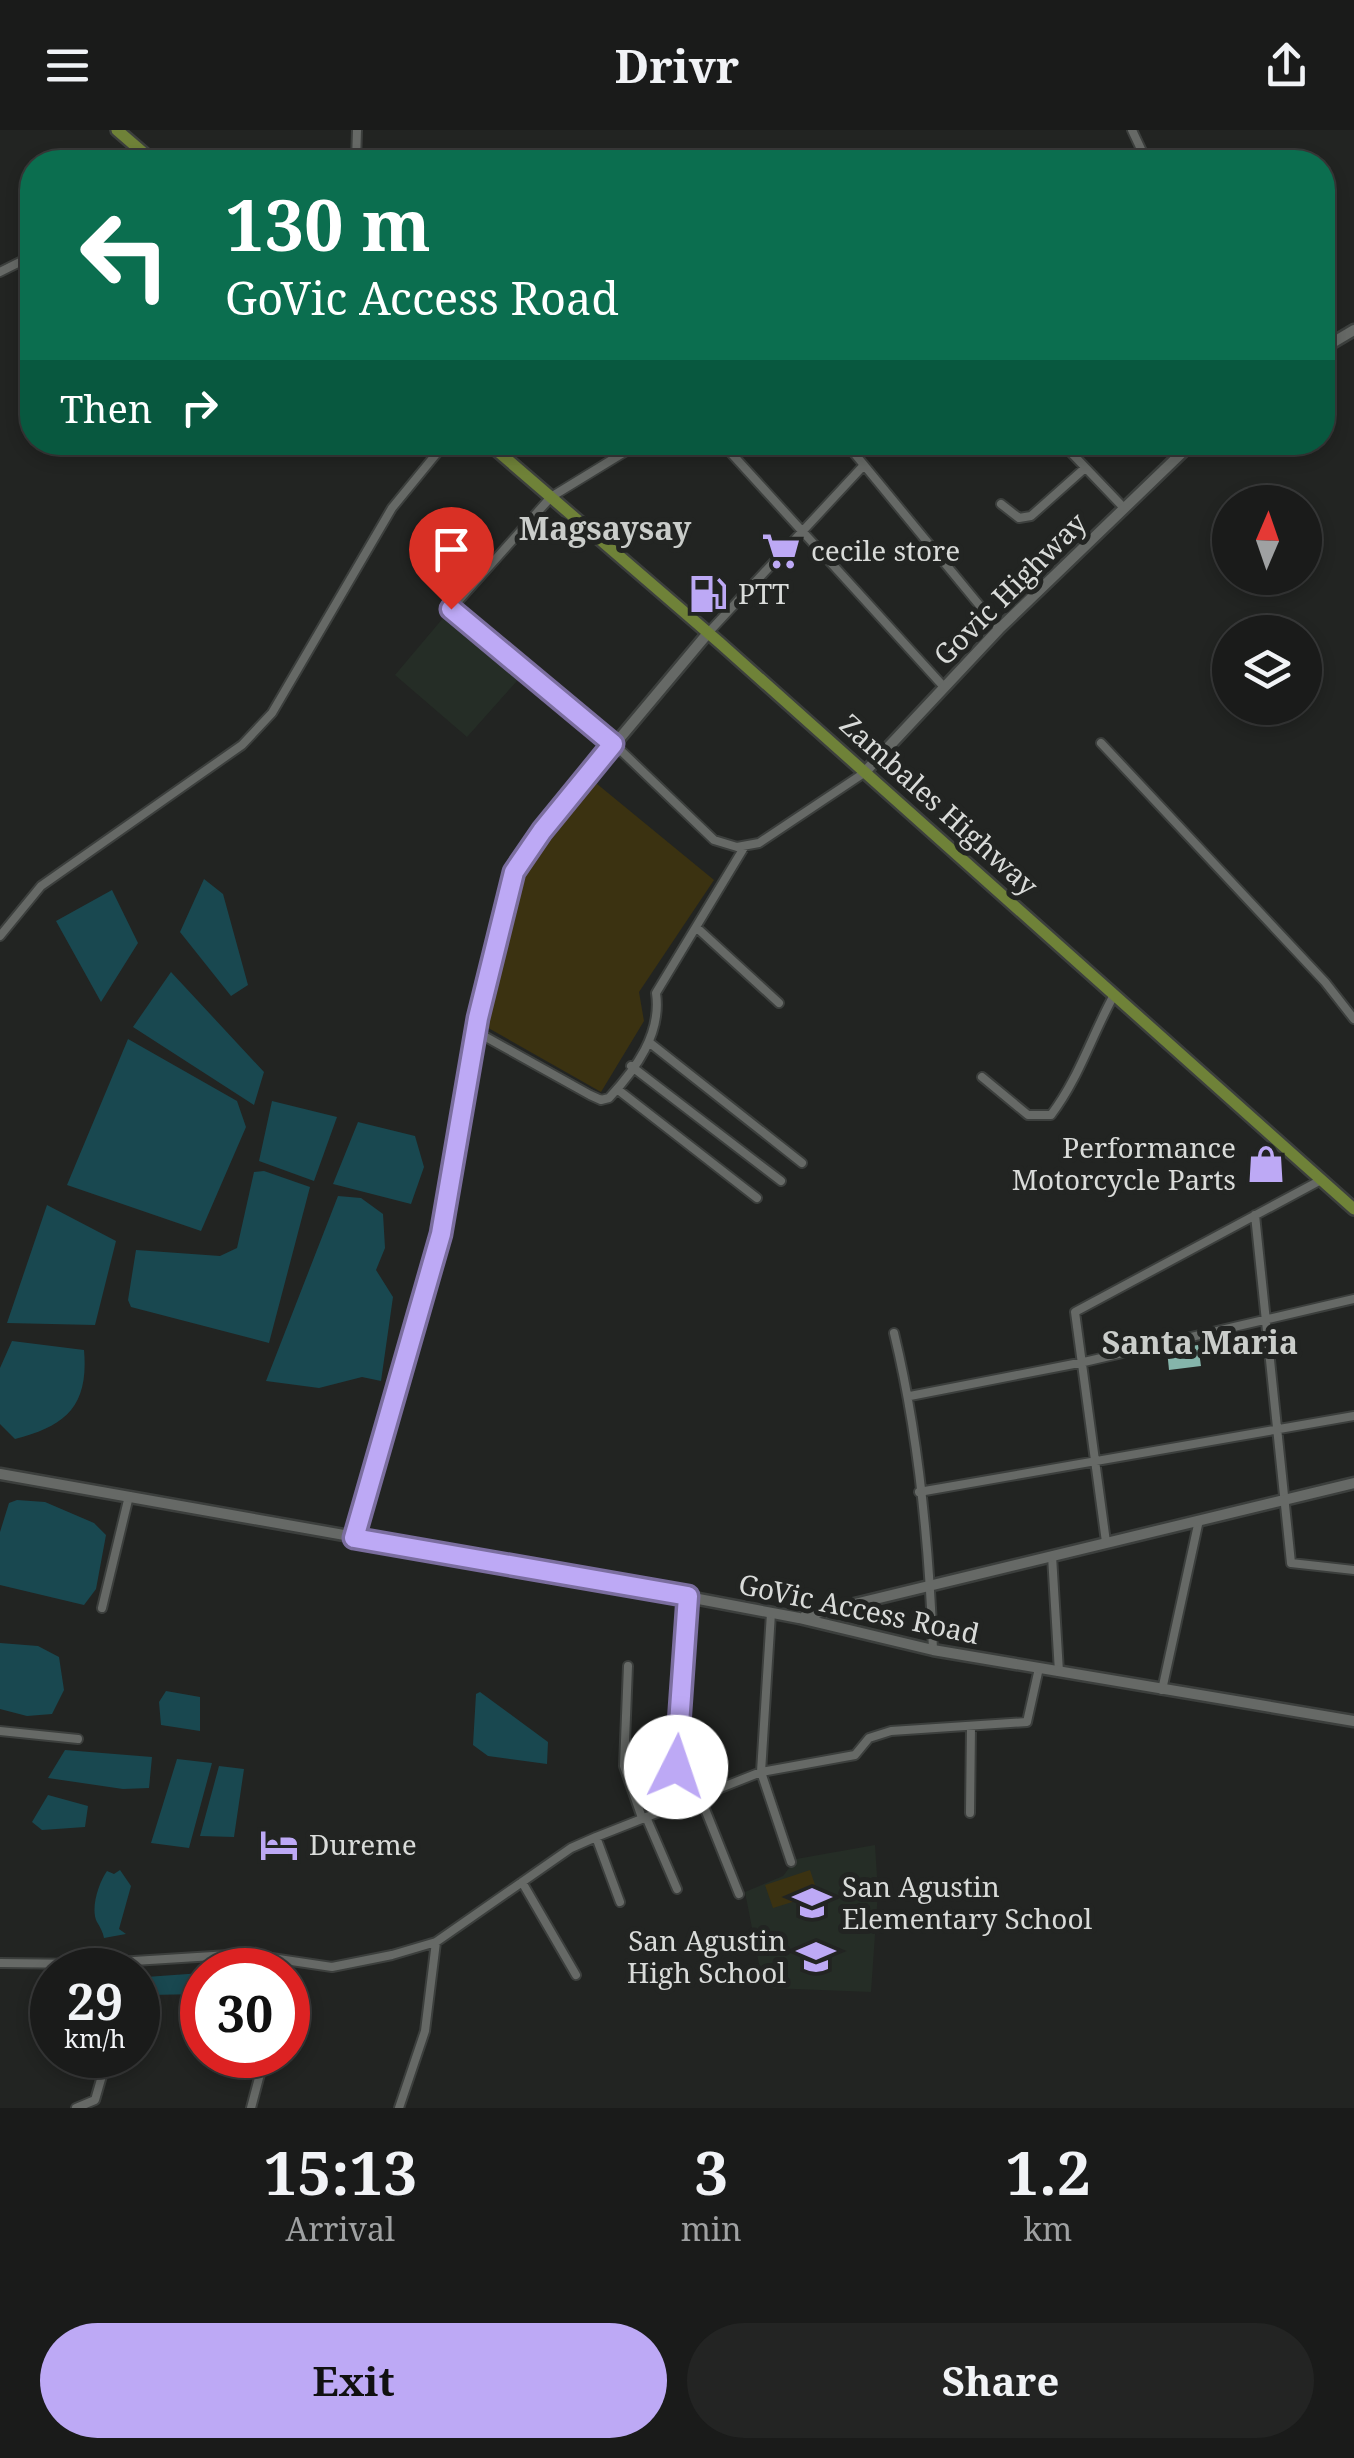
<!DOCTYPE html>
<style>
:root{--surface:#1a1b1a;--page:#232423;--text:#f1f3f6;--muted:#9fa1a2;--line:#383939;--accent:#bda9f5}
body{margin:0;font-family:"Noto Serif",serif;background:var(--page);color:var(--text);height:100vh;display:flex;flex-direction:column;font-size:38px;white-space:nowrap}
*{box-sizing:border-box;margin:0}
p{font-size:32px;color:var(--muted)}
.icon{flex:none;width:55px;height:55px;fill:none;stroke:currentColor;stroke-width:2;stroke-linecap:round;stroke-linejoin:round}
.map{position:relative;height:1978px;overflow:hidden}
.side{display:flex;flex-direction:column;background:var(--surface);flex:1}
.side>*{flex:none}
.guide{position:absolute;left:20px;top:20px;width:1315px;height:305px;border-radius:40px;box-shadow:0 5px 15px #0003,0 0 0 2px var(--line);background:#0b6e4f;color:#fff;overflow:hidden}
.needle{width:65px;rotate:2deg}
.fabs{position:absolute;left:1212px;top:355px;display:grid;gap:20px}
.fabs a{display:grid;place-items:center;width:110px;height:110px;border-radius:50%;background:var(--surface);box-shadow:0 5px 15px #0003,0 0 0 2px var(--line);font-size:50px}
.speed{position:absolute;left:30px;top:1818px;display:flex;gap:20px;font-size:50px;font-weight:700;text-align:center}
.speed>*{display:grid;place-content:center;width:130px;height:130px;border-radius:50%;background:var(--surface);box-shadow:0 5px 15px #0003,0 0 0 2px var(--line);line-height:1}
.speed small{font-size:25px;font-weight:400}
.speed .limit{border:15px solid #d22;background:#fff;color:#111}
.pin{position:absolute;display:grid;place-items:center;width:85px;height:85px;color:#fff;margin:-102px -42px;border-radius:50% 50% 50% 0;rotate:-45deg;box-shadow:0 0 10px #0007}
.pin .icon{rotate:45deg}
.me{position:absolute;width:110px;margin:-55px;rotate:4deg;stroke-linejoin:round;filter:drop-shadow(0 0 8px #0008)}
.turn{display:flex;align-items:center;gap:35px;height:210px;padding:0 40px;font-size:45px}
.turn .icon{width:130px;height:130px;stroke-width:2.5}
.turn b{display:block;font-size:70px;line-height:85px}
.then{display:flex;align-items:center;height:95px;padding:0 40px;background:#0003;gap:20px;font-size:38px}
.eta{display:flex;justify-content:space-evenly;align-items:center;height:170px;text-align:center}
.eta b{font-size:60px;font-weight:700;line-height:70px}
.action{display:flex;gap:20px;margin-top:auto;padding:20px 40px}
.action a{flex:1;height:115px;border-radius:60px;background:var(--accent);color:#111;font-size:40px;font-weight:700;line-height:115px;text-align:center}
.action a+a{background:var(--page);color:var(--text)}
header{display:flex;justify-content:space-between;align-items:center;height:130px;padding:0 40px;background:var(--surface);font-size:45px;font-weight:700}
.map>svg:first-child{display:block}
.built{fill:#252d26}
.green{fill:#3b3211}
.water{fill:#194850}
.building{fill:#85b5ab}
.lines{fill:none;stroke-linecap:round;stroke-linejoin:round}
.street-casing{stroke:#3c3f3d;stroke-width:12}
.secondary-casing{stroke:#3c3f3d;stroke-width:15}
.primary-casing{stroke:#3c3f3d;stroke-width:16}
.street{stroke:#666966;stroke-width:8}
.secondary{stroke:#666966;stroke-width:10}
.primary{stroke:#6f8238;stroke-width:11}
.route-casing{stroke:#7b6e9f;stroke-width:25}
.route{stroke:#bda9f5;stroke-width:18}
.labels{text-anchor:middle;stroke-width:10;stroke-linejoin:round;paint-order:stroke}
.poi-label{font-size:28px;fill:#d9dbd9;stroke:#222422;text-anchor:start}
.street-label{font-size:28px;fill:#d9dbd9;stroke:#222422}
.quarter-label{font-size:32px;font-weight:bold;fill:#cacdca;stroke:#222422}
</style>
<header><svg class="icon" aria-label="menu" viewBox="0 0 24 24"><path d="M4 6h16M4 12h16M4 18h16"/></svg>Drivr<svg class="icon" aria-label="share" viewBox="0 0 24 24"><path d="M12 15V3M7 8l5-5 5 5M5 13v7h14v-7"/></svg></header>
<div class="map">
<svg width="1354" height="1978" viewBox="0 0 1354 1978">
<rect width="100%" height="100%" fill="#222422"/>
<!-- built -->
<path class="built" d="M449 481 523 544 467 607 395 545Z
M875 1715 878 1762 871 1862 770 1858 759 1834 745 1762 783 1746 796 1729Z"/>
<!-- green -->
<path class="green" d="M591 649 714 750 639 862 644 891 601 962 483 895 518 738Z
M810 1740 818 1764 773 1778 765 1755Z"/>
<!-- water -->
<path class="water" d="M204 749 223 764 248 855 231 866 180 802Z
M112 760 138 813 101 872 56 791Z
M171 842 264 942 254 975 133 897Z
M128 909 237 971 246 997 201 1101 67 1055Z
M272 971 337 987 314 1051 259 1031Z
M358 992 415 1006 424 1037 411 1074 333 1054Z
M264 1041 310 1057 269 1213 131 1177 128 1170 136 1120 220 1126 237 1118 254 1042Z
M338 1066 361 1068 383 1084 385 1118 376 1140 393 1167 381 1251 362 1247 319 1258 266 1251Z
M47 1075 116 1111 95 1195 7 1193Z
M12 1211 84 1220C89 1277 65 1296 15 1309L0 1294V1238Z
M17 1370 45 1372 94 1393 106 1405 96 1459 84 1475 0 1455V1402L9 1373Z
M0 1513 38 1516 59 1527 64 1560 52 1584 27 1586 0 1579Z
M166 1561 200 1567V1601L161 1595 159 1572Z
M480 1562 548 1612 547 1634 488 1626 473 1615 476 1564Z
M65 1620 152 1627 149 1658 123 1659 48 1648Z
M177 1629 212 1633 189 1718 151 1713Z
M219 1636 244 1639 234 1707 200 1706Z
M48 1665 88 1676 85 1697 42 1700 32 1692Z
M120 1740 131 1756 119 1799 126 1804 104 1808C103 1802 100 1797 97 1792 90 1779 99 1752 107 1741L114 1744Z
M202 1843V1864L148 1865 146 1847Z"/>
<!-- building -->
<path class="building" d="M1198 1215 1201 1236 1169 1240 1167 1220Z"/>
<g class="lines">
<!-- street casing -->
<g class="street-casing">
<path id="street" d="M1132 0 1147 32
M356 32 357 0
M0 142 32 126
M641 312 551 367 451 479 613 613 714 710 737 717 759 713 864 643
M721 312 944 557
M845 312 999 499
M1061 312 1124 378
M1001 374 1019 388 1031 386 1085 338
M708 503 864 335
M1101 613 1325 852 1354 889
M696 797 779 873
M0 806 41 756 242 615 272 583 392 378 446 312
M475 901 590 965 601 970 609 968C636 939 662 903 656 863L745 716
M650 913 802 1033
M631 936 781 1051
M982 947 1028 985H1051C1079 948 1092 905 1114 865
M617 959 757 1068
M1255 1085 1291 1433 1354 1440
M894 1203C919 1306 929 1414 933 1520
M910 1266 1084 1232 1354 1169
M919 1362 1354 1286
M1106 1412 1075 1182 1321 1050
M1052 1426 1059 1542
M102 1478 129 1366
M771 1483 761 1642 791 1732
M628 1536 624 1636 642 1688
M1162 1560 1199 1390
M0 1601 78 1609
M699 1664 739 1764
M682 1671 677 1637 688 1467
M970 1683 971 1596
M646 1687 677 1759
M596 1707 620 1772
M522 1752 576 1845
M0 1833 86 1834 245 1824 332 1837 392 1825 436 1812 571 1718 596 1707 761 1642 855 1625 869 1608 891 1601 1027 1592 1039 1538
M76 1978 95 1970 108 1925
M251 1978 265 1925
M399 1978 425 1901 436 1812"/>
</g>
<!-- secondary casing -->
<g class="secondary-casing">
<path id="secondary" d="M1322 219 1354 200
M864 643 999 499 1193 312
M0 1344 609 1452 799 1488 933 1520 1354 1591
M354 1408 441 1104 478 888 514 742 542 701 708 503
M805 1486 1354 1353"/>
</g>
<!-- primary casing -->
<g class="primary-casing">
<path id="primary" d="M117 0 154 32
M487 312 720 513 1354 1079"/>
</g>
<!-- street -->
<use href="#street" class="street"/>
<!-- secondary -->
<use href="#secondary" class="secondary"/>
<!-- primary -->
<use href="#primary" class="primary"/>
</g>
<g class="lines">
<!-- route casing -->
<g class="route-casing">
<path id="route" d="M451 479 613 614 542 701 514 742 478 888 441 1104 354 1408 688 1466 676 1637"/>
</g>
<!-- route -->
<use href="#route" class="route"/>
</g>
<!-- icons -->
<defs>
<g id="supermarket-bare" transform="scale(3)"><path d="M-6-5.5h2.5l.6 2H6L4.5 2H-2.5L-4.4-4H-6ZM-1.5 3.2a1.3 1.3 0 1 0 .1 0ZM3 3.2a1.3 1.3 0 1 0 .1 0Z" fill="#bda9f5" stroke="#222422" stroke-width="2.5" paint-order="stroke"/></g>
<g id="fuel-bare" transform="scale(3)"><path d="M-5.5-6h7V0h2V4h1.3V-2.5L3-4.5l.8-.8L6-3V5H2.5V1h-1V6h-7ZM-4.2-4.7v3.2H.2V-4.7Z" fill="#bda9f5" stroke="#222422" stroke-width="2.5" paint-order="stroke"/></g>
<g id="shop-bare" transform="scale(3)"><path d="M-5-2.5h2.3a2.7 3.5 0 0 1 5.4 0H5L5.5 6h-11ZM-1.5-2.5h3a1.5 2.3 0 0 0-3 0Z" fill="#bda9f5" stroke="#222422" stroke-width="2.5" paint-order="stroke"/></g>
<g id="hotel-bare" transform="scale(3)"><path d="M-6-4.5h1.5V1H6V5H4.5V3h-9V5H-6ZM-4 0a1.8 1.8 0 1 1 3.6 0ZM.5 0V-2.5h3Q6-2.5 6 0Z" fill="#bda9f5" stroke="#222422" stroke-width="2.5" paint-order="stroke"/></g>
<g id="school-bare" transform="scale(3)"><path d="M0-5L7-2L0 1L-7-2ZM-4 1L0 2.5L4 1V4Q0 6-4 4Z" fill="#bda9f5" stroke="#222422" stroke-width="2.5" paint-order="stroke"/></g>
</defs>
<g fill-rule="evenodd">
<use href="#supermarket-bare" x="781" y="421"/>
<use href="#fuel-bare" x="708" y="464"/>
<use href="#shop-bare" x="1266" y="1034"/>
<use href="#hotel-bare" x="279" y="1715"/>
<use href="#school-bare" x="812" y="1773"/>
<use href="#school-bare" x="816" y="1827"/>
</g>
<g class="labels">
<!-- poi labels -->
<g class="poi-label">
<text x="811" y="431">cecile store</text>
<text x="738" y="474">PTT</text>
<text x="1236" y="1028" text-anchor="end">Performance<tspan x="1236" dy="32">Motorcycle Parts</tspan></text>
<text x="309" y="1725">Dureme</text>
<text x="842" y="1767">San Agustin<tspan x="842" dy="32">Elementary School</tspan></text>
<text x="786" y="1821" text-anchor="end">San Agustin<tspan x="786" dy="32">High School</tspan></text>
</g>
<!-- street labels -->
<g class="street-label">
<text transform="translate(1010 459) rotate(-45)" y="10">Govic Highway</text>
<text transform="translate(939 675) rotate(42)" y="10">Zambales Highway</text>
<text transform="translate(859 1479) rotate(12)" y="10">GoVic Access Road</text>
</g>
<!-- quarter labels -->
<g class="quarter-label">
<text x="605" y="410">Magsaysay</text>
<text x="1200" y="1224">Santa Maria</text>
</g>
</g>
</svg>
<div class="fabs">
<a><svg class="needle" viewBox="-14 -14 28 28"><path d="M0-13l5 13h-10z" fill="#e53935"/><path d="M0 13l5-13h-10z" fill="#9fa1a2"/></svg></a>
<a><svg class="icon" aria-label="layers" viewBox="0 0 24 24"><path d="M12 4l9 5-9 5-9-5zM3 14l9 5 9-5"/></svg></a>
</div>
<div class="speed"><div>29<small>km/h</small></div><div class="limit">30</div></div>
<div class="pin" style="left:451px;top:479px;background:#d93025"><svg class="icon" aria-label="arrive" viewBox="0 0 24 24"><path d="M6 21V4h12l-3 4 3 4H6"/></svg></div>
<svg class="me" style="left:676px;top:1637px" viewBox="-20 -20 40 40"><circle r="19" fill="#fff"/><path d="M0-13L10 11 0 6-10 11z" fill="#bda9f5"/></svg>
<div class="guide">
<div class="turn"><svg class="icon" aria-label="left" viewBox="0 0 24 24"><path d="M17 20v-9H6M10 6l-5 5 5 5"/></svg><div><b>130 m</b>GoVic Access Road</div></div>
<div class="then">Then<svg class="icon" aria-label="right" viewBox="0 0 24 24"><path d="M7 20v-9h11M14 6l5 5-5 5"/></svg></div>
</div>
</div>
<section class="side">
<div class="eta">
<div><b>15:13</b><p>Arrival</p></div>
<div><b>3</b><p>min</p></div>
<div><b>1.2</b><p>km</p></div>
</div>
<div class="action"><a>Exit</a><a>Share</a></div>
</section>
